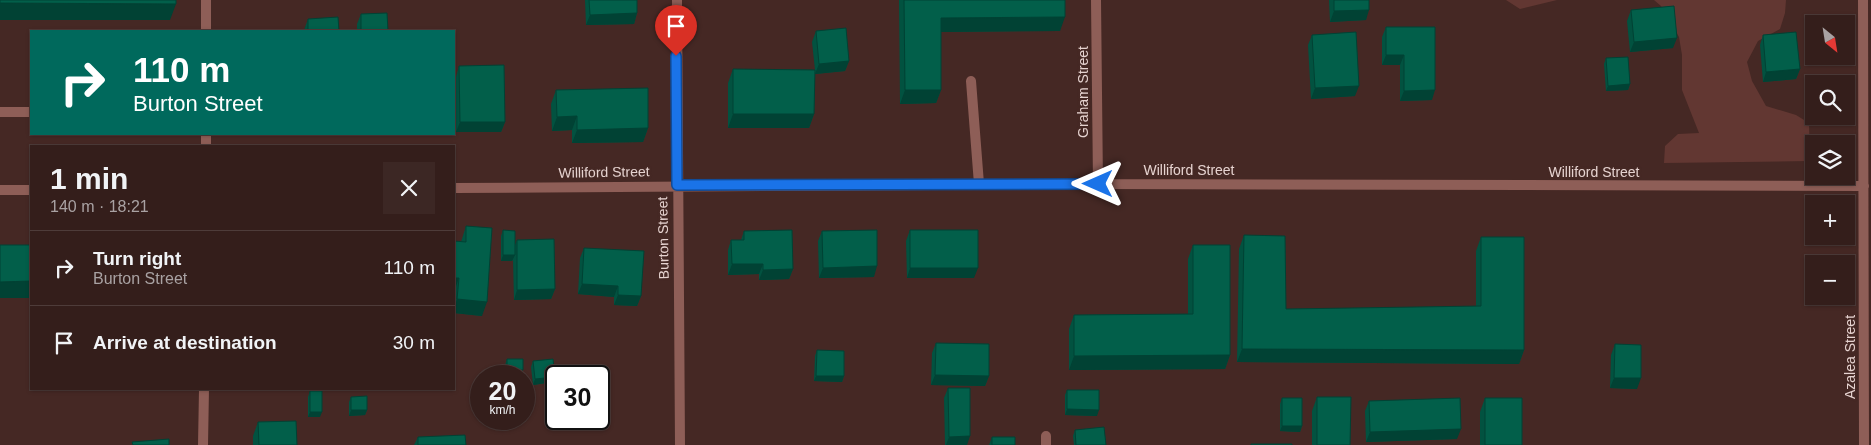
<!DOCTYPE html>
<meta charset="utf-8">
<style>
:root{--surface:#341e1b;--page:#3c2724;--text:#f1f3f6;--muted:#a9a2a3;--line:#4e3c3a}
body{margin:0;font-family:Arial,sans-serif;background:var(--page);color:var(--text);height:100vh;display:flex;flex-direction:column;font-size:19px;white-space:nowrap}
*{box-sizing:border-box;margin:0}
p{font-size:16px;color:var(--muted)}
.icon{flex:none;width:28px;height:28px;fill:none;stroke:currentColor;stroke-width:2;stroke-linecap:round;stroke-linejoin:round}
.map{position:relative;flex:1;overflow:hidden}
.sheet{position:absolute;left:30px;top:145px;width:425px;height:245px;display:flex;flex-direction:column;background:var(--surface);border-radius:0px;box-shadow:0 1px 4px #0004,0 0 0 1px var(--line)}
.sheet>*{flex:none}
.guide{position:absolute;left:30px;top:30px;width:425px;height:105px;border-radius:0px;box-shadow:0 1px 4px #0004,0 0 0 1px var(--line);background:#00695c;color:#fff;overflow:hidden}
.needle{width:32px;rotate:150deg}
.buttons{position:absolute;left:1805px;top:15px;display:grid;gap:10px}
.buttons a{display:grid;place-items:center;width:50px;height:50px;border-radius:0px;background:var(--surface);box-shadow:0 1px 4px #0004,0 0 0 1px var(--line);font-size:25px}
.speed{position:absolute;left:470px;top:365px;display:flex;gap:10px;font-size:25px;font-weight:700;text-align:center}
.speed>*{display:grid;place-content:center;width:65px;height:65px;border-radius:50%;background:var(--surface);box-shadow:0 1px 4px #0004,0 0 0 1px var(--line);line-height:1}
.speed small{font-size:12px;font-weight:400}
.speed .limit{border:2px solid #111;border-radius:8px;background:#fff;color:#111}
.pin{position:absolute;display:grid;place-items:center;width:42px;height:42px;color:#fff;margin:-51px -21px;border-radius:50% 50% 50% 0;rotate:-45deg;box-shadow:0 0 5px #0007}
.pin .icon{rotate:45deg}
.me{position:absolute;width:55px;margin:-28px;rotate:270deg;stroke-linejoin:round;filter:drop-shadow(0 0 4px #0008)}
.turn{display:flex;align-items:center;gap:18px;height:105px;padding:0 20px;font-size:22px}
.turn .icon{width:65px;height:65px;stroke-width:2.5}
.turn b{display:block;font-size:35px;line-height:42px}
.round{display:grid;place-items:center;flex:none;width:52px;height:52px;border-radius:0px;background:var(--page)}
.head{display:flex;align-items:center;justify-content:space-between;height:85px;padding:0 20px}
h1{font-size:30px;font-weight:700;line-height:38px}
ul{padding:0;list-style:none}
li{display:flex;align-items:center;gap:15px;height:75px;padding:0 20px;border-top:1px solid var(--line)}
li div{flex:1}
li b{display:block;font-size:19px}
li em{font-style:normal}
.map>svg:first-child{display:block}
.green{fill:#623732}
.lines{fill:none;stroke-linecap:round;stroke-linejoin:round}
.service{stroke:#8e5e57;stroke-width:10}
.minor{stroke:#8e5e57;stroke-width:10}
.wall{fill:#025240}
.shaded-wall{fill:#014234}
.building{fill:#025f4a;stroke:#014234}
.route-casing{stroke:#114b97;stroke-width:12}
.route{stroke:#1a73e8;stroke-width:9}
.labels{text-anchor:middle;stroke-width:5;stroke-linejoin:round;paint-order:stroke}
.street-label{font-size:14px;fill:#e6d3d0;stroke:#452824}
</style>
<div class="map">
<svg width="1871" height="445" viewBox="0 0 1871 445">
<rect width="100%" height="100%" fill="#452824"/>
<!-- green -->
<path class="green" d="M1506 0H1557L1520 9Z
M1654 0H1786L1785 13 1780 29 1758 41 1747 62 1752 81 1766 106 1796 115 1809 123 1810 161 1664 163 1665 146 1678 134 1699 133 1682 90V55L1679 37 1661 6Z"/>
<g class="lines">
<!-- service -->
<path class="service" d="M971 81 979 184
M0 112H31
M1046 436V445"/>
<!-- minor -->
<path class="minor" d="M677 0 680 445
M1096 0 1098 184
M1863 0 1864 445
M206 31V0
M206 146V134
M454 188 1098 184 1864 186
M0 190H31
M203 445 204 389"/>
</g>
<!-- wall -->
<path class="wall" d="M585 0H637V13L634 24 586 25Z
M899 0H1065L1060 31 941 32V90L936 103 900 104Z
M1329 0H1369L1366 20 1330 22Z
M1631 10 1673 48 1630 52 1627 21Z
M361 14 388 31H357V24Z
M308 19 339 31 304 30Z
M1386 27 1432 100 1400 101V65H1382V37Z
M816 31 849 61 845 71 815 74V70L814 114 809 128H728V83L733 69 815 70 812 42Z
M1312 35 1355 96 1311 99 1308 45Z
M1763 35 1800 69 1796 79 1763 82 1760 45Z
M1606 58 1630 84 1628 90 1606 91 1604 64Z
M459 66 505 122 501 132H456V77Z
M556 90 648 128 643 142 572 143V130L552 131 551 104Z
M466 226 482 316 454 313V241L461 242Z
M503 230 515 245 517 240 555 289 551 299 514 300 513 260 512 261H501V236Z
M910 230 974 278H907L906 241Z
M744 231 793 269 789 279 759 280V274L728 275V250L731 240H741Z
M822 231 874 277 819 278 818 241Z
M1244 235 1286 309 1476 307V251L1481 237 1524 350 1519 364 1237 362 1239 249Z
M1193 245 1230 355 1225 369 1069 370V329L1074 315 1188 314V259Z
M584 248 641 296 637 306 614 305V297L578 294 580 258Z
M936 343 989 376 985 386 931 385 932 353Z
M1615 344 1637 389 1610 388 1611 355Z
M817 350 844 376 842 382 814 381 815 356Z
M507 359 521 376H505V365Z
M533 361 553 382 533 385 531 367Z
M948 388 967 445H945L944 398Z
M1067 390 1097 416 1065 415V395Z
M310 391 320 417H308V397Z
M351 397 367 410 365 415 349 416V402Z
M1317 397 1350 445H1312V411Z
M1282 398 1302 426 1300 432 1280 431V404Z
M1485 398 1522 445H1480V412Z
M1369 401 1457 439 1366 442 1365 411Z
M258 422 297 445H253V436Z
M1075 430 1106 445H1074L1073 436Z
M418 437 466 445H414Z
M992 437 1015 445H989Z"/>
<!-- shaded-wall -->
<path class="shaded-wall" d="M0 3 176 4 170 20H0Z
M1369 10 1366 20 1330 22 1334 11Z
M637 13 634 24 586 25 590 15Z
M1065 17 1060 31 936 32 941 18Z
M1677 38 1673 48 1630 52 1634 42Z
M1386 55H1404L1400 65H1382Z
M849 61 845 71 815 74 819 64Z
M1800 69 1796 79 1763 82 1766 72Z
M1630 84 1628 90 1606 91 1608 86Z
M1359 86 1355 96 1311 99 1315 88Z
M905 90H941L936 103 900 104Z
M1435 90 1432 100 1400 101 1404 91Z
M733 114H814L809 128H728Z
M577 116 572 130 552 131 557 117Z
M460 122H505L501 132H456Z
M648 128 643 142 572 143 577 130Z
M503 255H515L512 261H501Z
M732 264H763L759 274 728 275Z
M877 266 874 277 819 278 823 268Z
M910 268H978L974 278H907Z
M793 269 789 279 759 280 763 270Z
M454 278H459L454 292Z
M31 281V298H0V282Z
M582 284 618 286 614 297 578 294Z
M555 289 551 299 514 300 517 290Z
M618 295 641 296 637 306 614 305Z
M457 299 487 302 482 316 454 313V309Z
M1242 349 1524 350 1519 364 1237 362Z
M1230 355 1225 369 1069 370 1074 356Z
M523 370 521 376H505L507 371Z
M935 375 989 376 985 386 931 385Z
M816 376H844L842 382 814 381Z
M555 377 553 382 533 385 535 379Z
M1614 378H1641L1637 389 1610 388Z
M1067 409 1099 410 1097 416 1065 415Z
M351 410H367L365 415 349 416Z
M310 412H322L320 417H308Z
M1282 426H1302L1300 432 1280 431Z
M1461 429 1457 439 1366 442 1370 432Z
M970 436 967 445H946L949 437Z"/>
<!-- building -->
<path class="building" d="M0 0H176V4L0 3Z
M589 0H637V13L590 15Z
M904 0H1065V17L941 18V90H905Z
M1334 0H1369V10L1334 11Z
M1674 6 1677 38 1634 42 1631 10Z
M387 13 388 31H361V14Z
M338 17 339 31H288L308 30V19Z
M1386 27H1435V90L1404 91V55H1386Z
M846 28 849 61 819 64 816 31Z
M1356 32 1359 86 1315 88 1312 35Z
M1796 32 1800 69 1766 72 1763 35Z
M1628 57 1630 84 1608 86 1606 58Z
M504 65 505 122H460L459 66Z
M733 69 815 70 814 114H733Z
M648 88V128L577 130V116L557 117 556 90Z
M466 226 492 228 487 302 457 299 459 278H454V241L466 242Z
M503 230 515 231V255H503Z
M792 230 793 269 763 270V264H732L731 240H744V231Z
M877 230V266L823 268 822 231Z
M910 230H978V268H910Z
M1244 235 1285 236 1286 309 1481 306V237H1524V350L1242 349Z
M554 239 555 289 517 290V240Z
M0 245H31V281L0 282Z
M1193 245H1230V355L1074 356V315L1193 314Z
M584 248 644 251 641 296 618 295V286L582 284Z
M936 343 989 344V376L935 375Z
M1615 344 1641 345V378H1614Z
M817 350 844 351V376H816Z
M507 359H523V370L507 371Z
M553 359 555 377 535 379 533 361Z
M948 388H970V436L949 437Z
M1067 390H1099V410L1067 409Z
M310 391H322V412H310Z
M367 396V410H351V397Z
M1317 397H1351L1350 445H1317Z
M1282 398H1302V426H1282Z
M1460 398 1461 429 1370 432 1369 401Z
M1485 398H1522V445H1485Z
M296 421 297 445H259L258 422Z
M1104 427 1106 445H1076L1075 430Z
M465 435 466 445H418V437Z
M992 437H1015V445H992Z
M169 439V445H133L132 442Z
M1251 444H1292V445H1251Z"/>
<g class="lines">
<!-- route casing -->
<g class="route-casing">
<path id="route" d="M676 56 677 185 1098 184"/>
</g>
<!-- route -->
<use href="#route" class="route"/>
</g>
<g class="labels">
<!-- street labels -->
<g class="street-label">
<text transform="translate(1083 92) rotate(-90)" y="5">Graham Street</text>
<text x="1189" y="175">Williford Street</text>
<text transform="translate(604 172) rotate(-1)" y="5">Williford Street</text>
<text x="1594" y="177">Williford Street</text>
<text transform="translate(663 238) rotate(-91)" y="5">Burton Street</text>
<text transform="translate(1850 357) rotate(-90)" y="5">Azalea Street</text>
</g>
</g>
</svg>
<div class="buttons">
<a><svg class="needle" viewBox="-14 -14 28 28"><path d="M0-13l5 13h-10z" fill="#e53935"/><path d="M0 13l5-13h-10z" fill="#a9a2a3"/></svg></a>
<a><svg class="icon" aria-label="search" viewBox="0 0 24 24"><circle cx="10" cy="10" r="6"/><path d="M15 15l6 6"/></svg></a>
<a><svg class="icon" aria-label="layers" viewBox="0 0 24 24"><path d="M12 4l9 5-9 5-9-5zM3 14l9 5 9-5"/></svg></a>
<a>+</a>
<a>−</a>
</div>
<div class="speed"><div>20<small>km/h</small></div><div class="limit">30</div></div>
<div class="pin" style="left:676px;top:56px;background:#d93025"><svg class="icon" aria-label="arrive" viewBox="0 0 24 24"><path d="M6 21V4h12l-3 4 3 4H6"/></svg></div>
<svg class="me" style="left:1098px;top:184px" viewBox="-20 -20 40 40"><path d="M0-17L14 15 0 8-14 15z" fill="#1a73e8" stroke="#fff" stroke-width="4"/></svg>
<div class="guide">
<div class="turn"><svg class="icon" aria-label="right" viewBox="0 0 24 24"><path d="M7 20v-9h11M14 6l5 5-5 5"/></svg><div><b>110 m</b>Burton Street</div></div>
</div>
<section class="sheet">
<div class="head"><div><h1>1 min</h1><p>140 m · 18:21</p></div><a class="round"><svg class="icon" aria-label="close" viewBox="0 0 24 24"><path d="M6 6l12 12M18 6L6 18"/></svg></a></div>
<ul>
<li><svg class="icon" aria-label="right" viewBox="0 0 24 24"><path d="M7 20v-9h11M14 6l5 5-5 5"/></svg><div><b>Turn right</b><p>Burton Street</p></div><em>110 m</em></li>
<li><svg class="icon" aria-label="arrive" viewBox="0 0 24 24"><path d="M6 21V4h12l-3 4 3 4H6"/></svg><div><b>Arrive at destination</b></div><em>30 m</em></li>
</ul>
</section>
</div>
